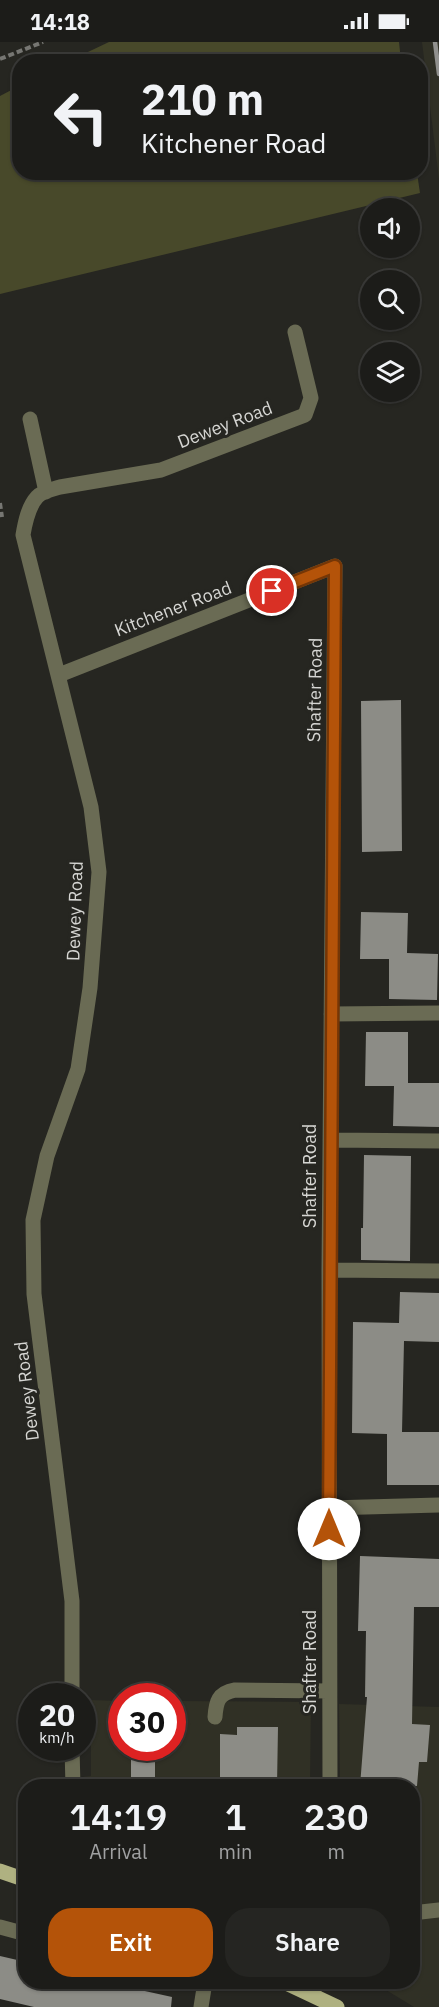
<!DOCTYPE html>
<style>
:root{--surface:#1c1c19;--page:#252522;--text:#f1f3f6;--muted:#a0a1a2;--line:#3a3a38;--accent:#b45309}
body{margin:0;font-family:"IBM Plex Sans",sans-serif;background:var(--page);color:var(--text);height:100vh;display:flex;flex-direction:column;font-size:22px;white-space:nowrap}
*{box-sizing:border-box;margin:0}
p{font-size:20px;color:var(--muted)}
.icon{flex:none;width:33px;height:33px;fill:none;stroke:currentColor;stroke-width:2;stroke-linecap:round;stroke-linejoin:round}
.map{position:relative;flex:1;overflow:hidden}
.side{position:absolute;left:18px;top:1737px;width:402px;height:210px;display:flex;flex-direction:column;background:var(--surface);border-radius:24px;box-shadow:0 2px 4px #0004,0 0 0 2px var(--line)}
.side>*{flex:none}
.banner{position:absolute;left:12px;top:12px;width:416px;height:126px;border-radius:24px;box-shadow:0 2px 4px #0004,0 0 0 2px var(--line);background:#1c1c19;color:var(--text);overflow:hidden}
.fabs{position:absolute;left:360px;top:156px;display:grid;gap:12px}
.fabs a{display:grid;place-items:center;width:60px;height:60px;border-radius:50%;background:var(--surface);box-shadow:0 2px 4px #0004,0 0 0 2px var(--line);font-size:30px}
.speed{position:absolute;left:18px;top:1641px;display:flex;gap:12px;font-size:30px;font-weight:700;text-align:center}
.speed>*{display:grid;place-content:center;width:78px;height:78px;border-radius:50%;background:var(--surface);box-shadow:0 2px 4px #0004,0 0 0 2px var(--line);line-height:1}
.speed small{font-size:15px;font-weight:400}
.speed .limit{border:9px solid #d22;background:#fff;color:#111}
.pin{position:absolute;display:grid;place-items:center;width:51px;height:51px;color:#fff;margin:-26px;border:3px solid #fff;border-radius:50%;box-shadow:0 2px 6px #0007}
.me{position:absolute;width:66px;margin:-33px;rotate:0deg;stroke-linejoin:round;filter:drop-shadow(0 0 4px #0008)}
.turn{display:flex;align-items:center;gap:21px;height:126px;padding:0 30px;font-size:27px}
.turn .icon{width:78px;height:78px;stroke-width:2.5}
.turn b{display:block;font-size:42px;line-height:51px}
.eta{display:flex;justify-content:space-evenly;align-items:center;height:102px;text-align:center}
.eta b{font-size:36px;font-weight:600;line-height:42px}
.cta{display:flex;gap:12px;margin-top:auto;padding:12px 30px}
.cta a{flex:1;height:69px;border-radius:24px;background:var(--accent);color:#fff;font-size:24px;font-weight:600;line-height:69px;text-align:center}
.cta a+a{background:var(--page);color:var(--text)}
.status{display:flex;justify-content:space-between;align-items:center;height:42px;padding:0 30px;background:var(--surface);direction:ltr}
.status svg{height:16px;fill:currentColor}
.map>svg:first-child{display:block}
.built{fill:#303025}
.green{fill:#48492a}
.building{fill:#8c8c86}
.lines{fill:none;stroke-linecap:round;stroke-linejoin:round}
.path{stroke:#767672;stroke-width:4;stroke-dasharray:6 3;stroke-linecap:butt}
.minor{stroke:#6a6b54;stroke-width:15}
.major{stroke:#afb181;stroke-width:15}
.rail{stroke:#91918e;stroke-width:4.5}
.route-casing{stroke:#753606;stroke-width:15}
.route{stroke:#b45309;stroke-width:10}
.labels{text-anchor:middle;stroke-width:6;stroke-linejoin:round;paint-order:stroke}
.street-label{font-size:18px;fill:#d6d6d3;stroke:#262621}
</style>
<div class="status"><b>14:18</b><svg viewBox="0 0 49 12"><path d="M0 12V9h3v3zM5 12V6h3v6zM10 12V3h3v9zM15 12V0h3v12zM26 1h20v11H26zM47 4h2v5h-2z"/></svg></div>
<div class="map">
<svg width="439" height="1965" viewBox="0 0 439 1965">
<rect width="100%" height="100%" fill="#262621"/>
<!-- built -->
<path class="built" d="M422 0H439V137Z
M91 1658 121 1659 122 1706H172L173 1659 311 1660 310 1744H75L74 1736 91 1734Z
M339 1662 439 1665V1965H414L373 1940H412V1744H340Z"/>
<!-- green -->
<path class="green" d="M109 0H399L401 19H69Z
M19 44 20 130 417 131 420 151 0 252V54Z"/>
<!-- building -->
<path class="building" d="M401 658 402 809 362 810 361 659Z
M361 870 408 871 407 911 438 912 437 958 389 957V917H360Z
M366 990H408V1041H439V1085L393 1084 394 1044H365Z
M364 1113 411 1114 410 1219 361 1218V1186H363Z
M400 1250 439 1251V1300L404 1299 402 1390H439V1443H387V1392L352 1391 353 1280 399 1281Z
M360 1514 439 1517V1565H414L412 1682 430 1683 427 1720H419L417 1744H360L367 1655H365L366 1589H358Z
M237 1685H278L277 1744H220V1692L237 1693Z
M131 1706H155V1744H131Z
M0 1914 26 1920V1940H104L172 1955 171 1965H34L0 1957Z"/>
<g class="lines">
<!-- path -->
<path class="path" d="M0 17 43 0
M0 461 2 475"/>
<!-- minor -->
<path class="minor" d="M30 377 46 450
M59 633 335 524 329 1228 330 1744
M331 972 439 971
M330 1098 439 1099
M329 1228 439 1229
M329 1466 439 1463
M72 1654V1559L34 1252 33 1178 47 1114 78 1027 90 946 99 830 91 765 23 493C25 481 28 465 37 455 41 450 53 447 60 445L161 428 305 373 311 356 295 290
M215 1675C216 1660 218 1651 235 1648L329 1649
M72 1706 73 1744
M412 1871 439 1868
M0 1885 26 1892
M313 1953 316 1940
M201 1965 205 1940"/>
<!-- major -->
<path class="major" d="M0 1829 26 1838
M284 1940 337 1965"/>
<!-- rail -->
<path class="rail" d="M435 0 439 32"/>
</g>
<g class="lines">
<!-- route casing -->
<g class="route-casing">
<path id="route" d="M272 549 335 524 329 1487"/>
</g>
<!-- route -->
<use href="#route" class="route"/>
</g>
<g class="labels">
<!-- street labels -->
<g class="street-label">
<text transform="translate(225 383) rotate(-21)" y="6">Dewey Road</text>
<text transform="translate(173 567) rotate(-21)" y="6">Kitchener Road</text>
<text transform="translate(315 648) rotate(-89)" y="6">Shafter Road</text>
<text transform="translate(75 869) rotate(-88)" y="6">Dewey Road</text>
<text transform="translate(310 1134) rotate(-90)" y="6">Shafter Road</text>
<text transform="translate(27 1349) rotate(-97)" y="6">Dewey Road</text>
<text transform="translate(310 1620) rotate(-90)" y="6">Shafter Road</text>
</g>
</g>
</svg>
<div class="fabs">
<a><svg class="icon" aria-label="sound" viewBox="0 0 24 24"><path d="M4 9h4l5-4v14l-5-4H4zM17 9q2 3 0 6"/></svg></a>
<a><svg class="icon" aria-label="search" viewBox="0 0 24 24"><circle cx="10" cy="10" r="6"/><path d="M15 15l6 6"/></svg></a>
<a><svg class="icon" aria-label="layers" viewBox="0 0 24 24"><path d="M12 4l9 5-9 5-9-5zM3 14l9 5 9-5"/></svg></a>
</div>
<div class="speed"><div>20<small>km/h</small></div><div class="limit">30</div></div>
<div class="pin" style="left:272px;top:549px;background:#d93025"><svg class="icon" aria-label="arrive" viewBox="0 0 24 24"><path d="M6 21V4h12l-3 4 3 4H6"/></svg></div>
<svg class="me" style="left:329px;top:1487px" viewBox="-20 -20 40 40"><circle r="19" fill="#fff"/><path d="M0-13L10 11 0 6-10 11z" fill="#b45309"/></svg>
<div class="banner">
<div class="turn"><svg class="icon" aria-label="left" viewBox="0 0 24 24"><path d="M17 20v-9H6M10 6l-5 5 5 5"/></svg><div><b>210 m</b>Kitchener Road</div></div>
</div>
<section class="side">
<div class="eta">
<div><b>14:19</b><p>Arrival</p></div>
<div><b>1</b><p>min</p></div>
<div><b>230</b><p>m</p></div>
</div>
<div class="cta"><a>Exit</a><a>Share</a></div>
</section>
</div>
